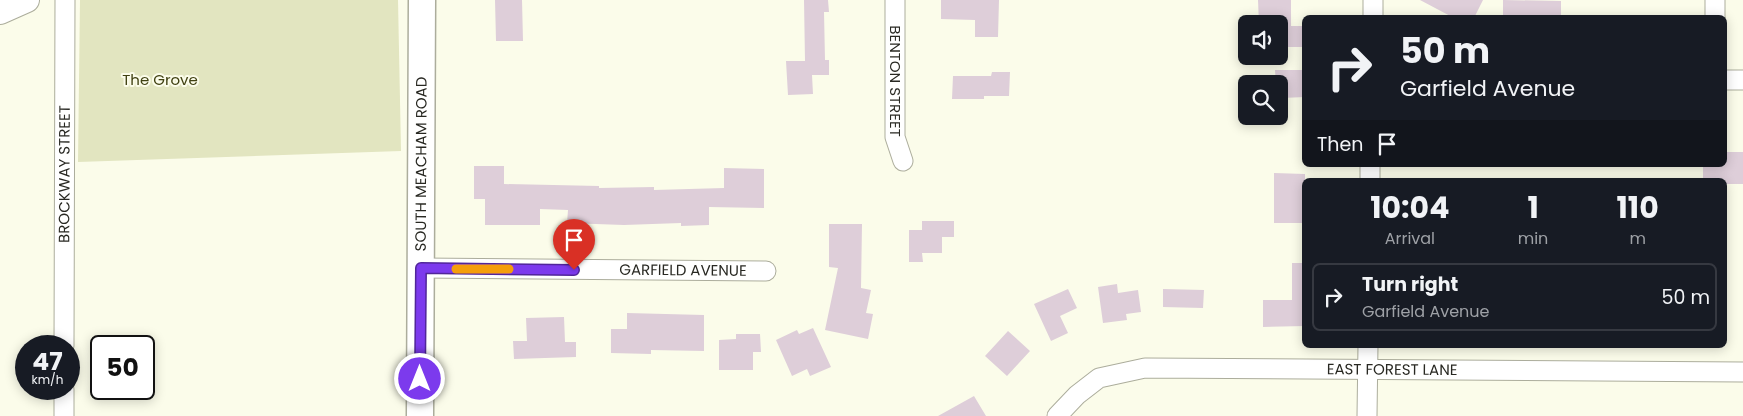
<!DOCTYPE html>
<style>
:root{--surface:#171b24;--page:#242831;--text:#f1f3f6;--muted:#9ea1a6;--line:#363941}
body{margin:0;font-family:Poppins,sans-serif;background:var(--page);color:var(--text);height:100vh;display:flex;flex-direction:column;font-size:19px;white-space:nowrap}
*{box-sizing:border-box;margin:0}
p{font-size:16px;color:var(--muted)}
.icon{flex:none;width:28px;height:28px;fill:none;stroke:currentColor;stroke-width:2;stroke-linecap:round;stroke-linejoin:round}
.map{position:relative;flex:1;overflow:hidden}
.side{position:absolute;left:1302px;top:178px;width:425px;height:170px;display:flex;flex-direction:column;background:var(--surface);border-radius:8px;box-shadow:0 2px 12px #0003}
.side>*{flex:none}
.top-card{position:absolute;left:1302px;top:15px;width:425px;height:152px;border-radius:8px;box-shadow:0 2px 12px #0003;background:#171b24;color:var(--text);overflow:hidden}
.tools{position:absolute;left:1238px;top:15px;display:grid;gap:10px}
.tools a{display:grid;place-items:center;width:50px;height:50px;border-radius:8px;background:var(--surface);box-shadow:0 2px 12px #0003;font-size:25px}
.speed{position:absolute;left:15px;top:335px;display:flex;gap:10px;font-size:25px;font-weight:700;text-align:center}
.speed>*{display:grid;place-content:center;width:65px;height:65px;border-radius:50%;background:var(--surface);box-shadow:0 2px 12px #0003;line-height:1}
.speed small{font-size:12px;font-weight:400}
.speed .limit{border:2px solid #111;border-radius:8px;background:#fff;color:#111}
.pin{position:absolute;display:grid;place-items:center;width:42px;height:42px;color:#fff;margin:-51px -21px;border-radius:50% 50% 50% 0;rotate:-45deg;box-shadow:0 0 5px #0007}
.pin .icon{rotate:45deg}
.me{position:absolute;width:55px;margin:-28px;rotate:0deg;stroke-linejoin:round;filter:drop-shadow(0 0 4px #0008)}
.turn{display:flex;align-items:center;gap:18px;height:105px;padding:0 15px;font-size:22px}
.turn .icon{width:65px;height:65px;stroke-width:2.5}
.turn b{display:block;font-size:35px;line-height:42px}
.then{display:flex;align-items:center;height:48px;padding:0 15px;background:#0003;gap:10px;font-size:19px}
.eta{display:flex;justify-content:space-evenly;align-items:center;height:85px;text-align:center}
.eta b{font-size:30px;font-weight:700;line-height:35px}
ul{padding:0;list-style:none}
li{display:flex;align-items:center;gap:15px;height:68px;margin:0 10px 8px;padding:0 5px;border:2px solid var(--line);border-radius:8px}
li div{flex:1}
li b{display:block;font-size:19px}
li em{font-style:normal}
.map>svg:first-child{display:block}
.green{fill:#e2e5c0}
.building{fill:#deced9}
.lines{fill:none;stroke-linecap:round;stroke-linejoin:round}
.minor-casing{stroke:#acad9c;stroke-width:21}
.tertiary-casing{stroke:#acad9c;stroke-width:26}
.secondary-casing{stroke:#acad9c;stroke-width:29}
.minor{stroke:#fff;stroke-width:19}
.tertiary{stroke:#fff;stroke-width:24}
.secondary{stroke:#fff;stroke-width:26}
.route-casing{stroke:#51269a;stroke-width:12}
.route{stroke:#7c3aed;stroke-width:9}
.slow{stroke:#f59e0b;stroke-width:9}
.labels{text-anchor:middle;stroke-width:4;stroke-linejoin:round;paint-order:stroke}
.park-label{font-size:15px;fill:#404112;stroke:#fbfcea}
.street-label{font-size:15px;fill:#282822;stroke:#fbfcea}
</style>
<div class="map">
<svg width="1743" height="416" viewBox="0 0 1743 416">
<rect width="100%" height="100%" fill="#fbfcea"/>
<!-- green -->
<path class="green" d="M80 0H398L401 151 78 162Z"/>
<!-- building -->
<path class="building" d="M495 0H522L523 41H496Z
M804 0H828L829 12H824L825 60H829V75H812L813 94 788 95 786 61H805Z
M941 0H999L998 37H975V20L941 19Z
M1258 0H1291V26H1305V47H1279V24H1259Z
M1420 0H1483L1474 18H1454Z
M1503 0 1561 1V18H1503Z
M1275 70H1304L1305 97 1282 98 1281 86 1276 84Z
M992 72H1010L1009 96H984V99H952L953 76H991Z
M1725 152H1743V184H1725V180H1703V165H1725Z
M474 166H504V184L599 186V188L654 187V190L724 188V168L764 169V208L709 207V225L681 226V223L624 225 567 223 568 210 540 209V225H485V199H474Z
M1274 173 1305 174V188H1303V223H1274Z
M922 221H954V237H942V253H922L923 262H909V230H922Z
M829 224H862L861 288 871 290 866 313 873 314 868 339 825 330 838 268 829 267Z
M1292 263H1305V326L1263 327V300H1292Z
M1117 284 1118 293 1138 290 1141 312 1126 314 1127 320 1103 323 1098 287Z
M1068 289 1077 308 1060 316 1068 333 1051 341 1034 304Z
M1163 289 1204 290 1203 308 1163 307Z
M627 313 704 315V351L651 350V354L611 353V329H627Z
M564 317 565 342H576V357L514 359 513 341H527L526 318Z
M813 328 831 367 810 376 807 369 792 376 776 340 797 330 799 334Z
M1008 331 1030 351 1007 376 985 356Z
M736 334H760L761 352H753V370H719V340L736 339Z
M974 396 986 416H938Z"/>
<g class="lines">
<!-- minor casing -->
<g class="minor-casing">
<g id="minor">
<path id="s1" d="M895 0V137L903 161"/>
<path d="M1715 0V18"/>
<path d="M1373 18V0"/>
<path d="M1725 80H1743"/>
<path d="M1370 180V165"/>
<path id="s2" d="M421 268 766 271"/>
<path id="s3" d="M64 346 65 0"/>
<path d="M64 416V389"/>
<path id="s4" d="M1057 416 1077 395 1099 378 1145 368 1743 372"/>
<path d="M1367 416 1368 345"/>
</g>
</g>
<!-- tertiary casing -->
<g class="tertiary-casing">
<path id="tertiary" d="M0 12 27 0"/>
</g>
<!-- secondary casing -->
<g class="secondary-casing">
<g id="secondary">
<path id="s5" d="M420 416 422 0"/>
</g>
</g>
<!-- minor -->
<use href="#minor" class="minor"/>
<!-- tertiary -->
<use href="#tertiary" class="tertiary"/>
<!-- secondary -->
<use href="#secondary" class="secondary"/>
</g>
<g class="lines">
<!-- route casing -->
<g class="route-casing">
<path id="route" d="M420 379 421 268 574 270"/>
</g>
<!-- route -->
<use href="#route" class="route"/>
<!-- slow -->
<path class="slow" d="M456 269H509"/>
</g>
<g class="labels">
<!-- park labels -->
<g class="park-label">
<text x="160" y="85">The Grove</text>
</g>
<!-- street labels -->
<g class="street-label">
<text dy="5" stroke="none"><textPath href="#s1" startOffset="81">BENTON STREET</textPath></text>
<text dy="5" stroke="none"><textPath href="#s5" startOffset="252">SOUTH MEACHAM ROAD</textPath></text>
<text dy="5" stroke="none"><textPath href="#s3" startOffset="172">BROCKWAY STREET</textPath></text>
<text dy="5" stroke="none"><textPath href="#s2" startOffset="262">GARFIELD AVENUE</textPath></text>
<text dy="5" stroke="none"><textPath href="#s4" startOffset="351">EAST FOREST LANE</textPath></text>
</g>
</g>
</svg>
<div class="tools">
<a><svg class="icon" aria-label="sound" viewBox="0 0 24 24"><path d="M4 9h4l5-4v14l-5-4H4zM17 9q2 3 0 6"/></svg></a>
<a><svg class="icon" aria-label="search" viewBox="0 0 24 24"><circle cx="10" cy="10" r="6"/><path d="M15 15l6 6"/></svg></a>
</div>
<div class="speed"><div>47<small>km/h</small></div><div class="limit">50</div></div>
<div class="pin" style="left:574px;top:270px;background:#d93025"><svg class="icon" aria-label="arrive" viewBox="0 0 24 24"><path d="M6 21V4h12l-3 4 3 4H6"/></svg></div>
<svg class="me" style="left:420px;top:379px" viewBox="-20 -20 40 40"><circle r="17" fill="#7c3aed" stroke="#fff" stroke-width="3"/><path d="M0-11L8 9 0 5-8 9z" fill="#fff"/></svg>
<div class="top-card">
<div class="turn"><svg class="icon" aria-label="right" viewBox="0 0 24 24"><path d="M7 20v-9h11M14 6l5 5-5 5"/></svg><div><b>50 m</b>Garfield Avenue</div></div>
<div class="then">Then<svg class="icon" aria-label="arrive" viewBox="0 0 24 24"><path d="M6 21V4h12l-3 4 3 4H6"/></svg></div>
</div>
<section class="side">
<div class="eta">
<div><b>10:04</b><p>Arrival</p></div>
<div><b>1</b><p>min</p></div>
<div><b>110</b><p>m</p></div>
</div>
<ul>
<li><svg class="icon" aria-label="right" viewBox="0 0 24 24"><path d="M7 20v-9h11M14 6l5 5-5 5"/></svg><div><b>Turn right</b><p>Garfield Avenue</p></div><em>50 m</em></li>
</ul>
</section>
</div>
